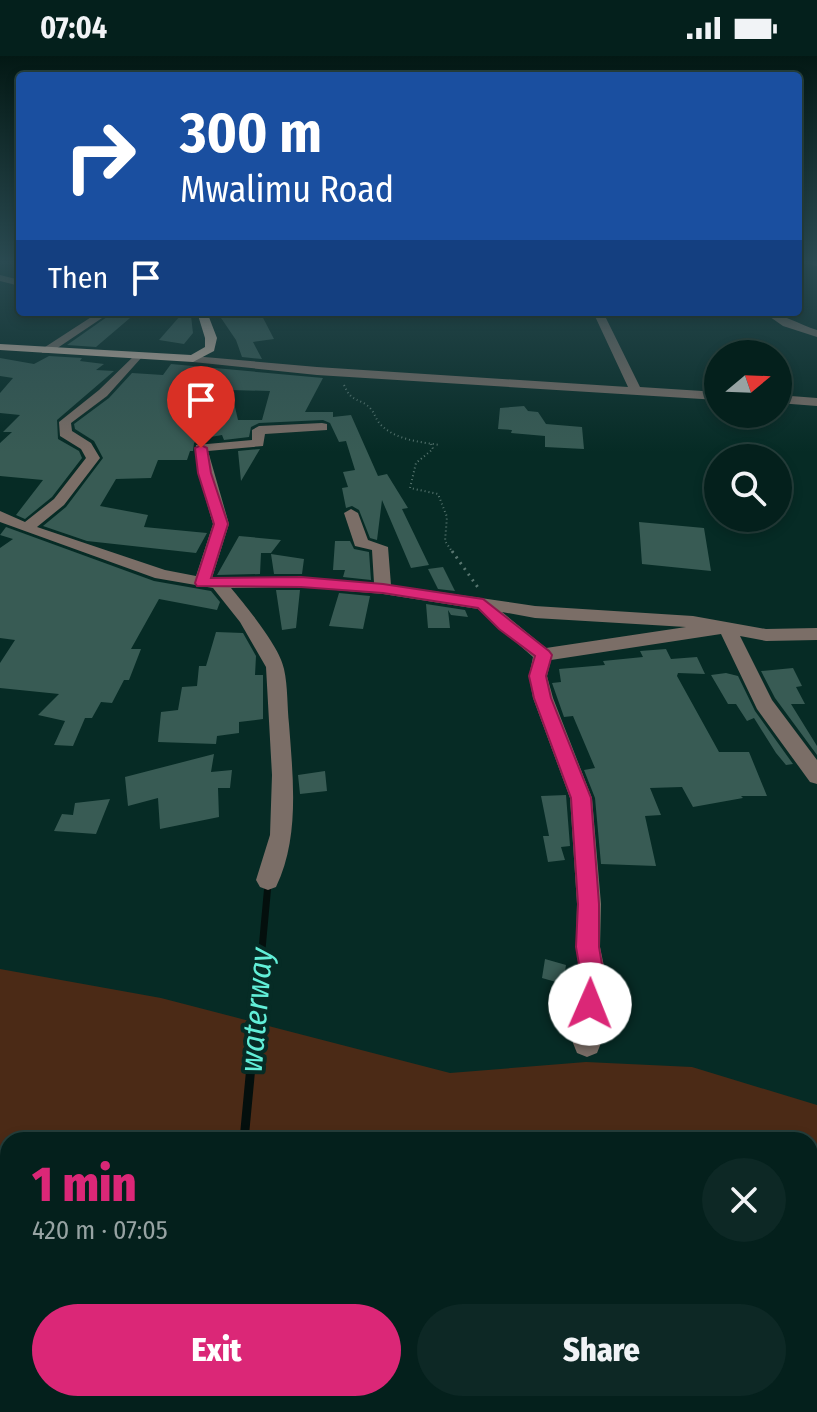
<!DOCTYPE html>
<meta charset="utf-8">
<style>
:root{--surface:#04201c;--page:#0d2825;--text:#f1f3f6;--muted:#97a3a3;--line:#253e3b;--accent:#db2777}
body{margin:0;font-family:"Fira Sans Condensed",sans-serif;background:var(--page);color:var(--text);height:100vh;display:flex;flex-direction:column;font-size:30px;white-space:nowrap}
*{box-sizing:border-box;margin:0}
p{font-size:26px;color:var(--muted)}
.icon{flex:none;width:44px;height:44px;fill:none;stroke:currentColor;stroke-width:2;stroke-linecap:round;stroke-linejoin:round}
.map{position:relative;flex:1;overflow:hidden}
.side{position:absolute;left:0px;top:1076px;width:818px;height:280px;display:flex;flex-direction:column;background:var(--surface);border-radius:24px 24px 0 0;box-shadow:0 4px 12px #0003,0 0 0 2px var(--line)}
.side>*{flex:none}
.banner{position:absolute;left:16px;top:16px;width:786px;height:244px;border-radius:8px;box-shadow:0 4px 12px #0003,0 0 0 2px var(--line);background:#1a4fa0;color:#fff;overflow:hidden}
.needle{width:52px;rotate:71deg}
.buttons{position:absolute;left:704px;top:284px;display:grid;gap:16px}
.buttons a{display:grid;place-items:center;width:88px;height:88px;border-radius:50%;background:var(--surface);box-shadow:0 4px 12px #0003,0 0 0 2px var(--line);font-size:40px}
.pin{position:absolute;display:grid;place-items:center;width:68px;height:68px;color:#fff;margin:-82px -34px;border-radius:50% 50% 50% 0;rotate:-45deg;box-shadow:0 0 8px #0007}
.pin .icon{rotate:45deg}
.me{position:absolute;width:88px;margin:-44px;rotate:1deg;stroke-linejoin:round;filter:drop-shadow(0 0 6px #0008)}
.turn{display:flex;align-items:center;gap:28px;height:168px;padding:0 32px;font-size:36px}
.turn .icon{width:104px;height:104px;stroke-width:2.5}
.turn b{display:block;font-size:56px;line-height:68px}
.then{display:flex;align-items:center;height:76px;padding:0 32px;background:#0003;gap:16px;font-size:30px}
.round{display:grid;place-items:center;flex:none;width:84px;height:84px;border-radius:42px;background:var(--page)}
.headline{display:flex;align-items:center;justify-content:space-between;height:136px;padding:0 32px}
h1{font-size:48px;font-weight:800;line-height:60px;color:var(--accent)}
.cta{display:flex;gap:16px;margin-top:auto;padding:16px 32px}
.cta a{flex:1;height:92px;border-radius:48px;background:var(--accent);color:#fff;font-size:32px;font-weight:800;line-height:92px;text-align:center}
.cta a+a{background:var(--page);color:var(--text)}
.status{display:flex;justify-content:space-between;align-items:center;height:56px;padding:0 40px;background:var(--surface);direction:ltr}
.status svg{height:22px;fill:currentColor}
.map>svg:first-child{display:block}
.green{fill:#4b2a16;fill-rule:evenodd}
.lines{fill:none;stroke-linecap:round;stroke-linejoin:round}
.stream-far1{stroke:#040f0d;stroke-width:7}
.stream{stroke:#040f0d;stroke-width:9}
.building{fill:#385b54;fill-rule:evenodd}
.path-far1{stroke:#587670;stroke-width:2;stroke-dasharray:1 3;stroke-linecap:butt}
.path{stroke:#587670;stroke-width:3;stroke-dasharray:2 5;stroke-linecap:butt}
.minor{fill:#7b6e67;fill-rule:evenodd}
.major{fill:#d2b8aa;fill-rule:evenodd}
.route{fill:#db2777;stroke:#8e194d;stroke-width:2}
.labels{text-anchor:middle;stroke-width:8;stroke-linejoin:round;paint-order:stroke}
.near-water-label{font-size:32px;font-style:italic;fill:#62efd8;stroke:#062b25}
</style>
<div class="status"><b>07:04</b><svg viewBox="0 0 49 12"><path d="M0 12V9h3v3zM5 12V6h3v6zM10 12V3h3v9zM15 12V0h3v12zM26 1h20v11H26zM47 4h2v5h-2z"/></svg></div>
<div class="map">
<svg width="817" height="1356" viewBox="0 0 817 1356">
<rect width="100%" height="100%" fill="#062b25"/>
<!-- green -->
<path class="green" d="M0 913 161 942 450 1017 586 1006 692 1011 817 1049V1356H0ZM8 1084H810V1348H8Z"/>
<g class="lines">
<!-- stream-far1 -->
<path class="stream-far1" d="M253 991 268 828"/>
<!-- stream -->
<path class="stream" d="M244 1084 253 989
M218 1348V1356"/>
</g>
<!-- building -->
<path class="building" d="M114 256H137L96 291 67 289Z
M260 256 274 283 253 286 262 303 242 301 236 284 219 259Z
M180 260H191L193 277 184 288 159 284Z
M49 300 82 302 80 305 104 308 96 314 114 315 57 364 58 383 79 395 82 402 52 441 25 463 16 459 43 424 0 420V387L12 376H3L20 359 0 357V337L13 322 0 320V302L34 308Z
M171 308 323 322 305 356H333V361L351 359 378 420 387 418 408 452 402 453 429 509 411 512 382 444 377 484 370 482 359 454 352 450 346 452 342 432 348 431 343 416 355 414 346 385 339 386 330 367 323 364 259 367 251 371 249 381 224 384 222 379 199 383 194 387 193 395H190L187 404H158L151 422 116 423 100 450 148 459 144 471 207 477 196 497 87 485 43 470 66 451 103 402 94 385 75 373 74 368 109 342 132 317 163 319ZM231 334 270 335 262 364H238Z
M524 350 528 355 538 356 546 368 582 371 584 393 545 391V380L511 377 512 374 498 373 500 352Z
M260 393 241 425 238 395Z
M639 466 704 472 711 515 642 508Z
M6 471 154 525 211 535 220 546 217 554 159 543 131 593H141L129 624H124L112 647 101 646 92 662H85L73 690 54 689 65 665 38 659 59 638 0 632V607L15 584 0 582V492L13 483 0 479Z
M239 480 281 484 271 497H261L260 518 217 519Z
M335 485H350L354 493 369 496 371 524 343 521 345 514H333Z
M271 498 304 503 302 518H274Z
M443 511 455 535 438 533 428 513Z
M276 534H300L296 572 282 574Z
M339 537 370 540 363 573 329 570Z
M426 548 465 554 468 561 451 559 448 554 450 572H428Z
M216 576 243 577 256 600 255 619H263V663L239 666V677L217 680 216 688 158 686 161 656 178 654 182 631 197 630 199 610H206Z
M666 593 671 603 697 601 705 618 678 617 677 620 719 696H749L767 740H741L743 742 693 751 682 731 650 732 661 759 645 760 656 810 601 808 595 742 584 714 595 712 573 660 564 661 552 627 561 626 559 613 605 609 603 605 643 601 640 595Z
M793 612 802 630 796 631 805 648H791L817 690V699L775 642 761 615Z
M726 617 738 620 755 655 793 708 786 709 776 697 754 662 747 665 736 648H728L711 619Z
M214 698 211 716 232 714 230 732H218L219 761 160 773 158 742 128 750 125 721Z
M325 715 327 735 300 738 298 719Z
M566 739 570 790 561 791 565 804 548 806 543 780H549L541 740Z
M110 743 96 778 54 775 62 758 73 759 75 747Z
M545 903 566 909 563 928 542 922Z"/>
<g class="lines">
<!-- path-far1 -->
<path class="path-far1" d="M344 329C352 348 360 341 371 353 375 358 376 364 381 369 396 384 420 386 440 389
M431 388 433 393 416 407 410 432 438 438 447 461 445 485 453 497"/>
<!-- path -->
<path class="path" d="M452 495 479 533"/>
<!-- minor -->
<path class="minor" d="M811 206H817V210L812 209Z
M0 219 20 224V230L0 225Z
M99 256H111L50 297H42V293Z
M593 256H603L640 331 718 336V344L317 319 193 306 187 303 193 300 317 311 628 331Z
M763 256C781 256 799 269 817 274V281L783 270Z
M136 298 142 301 107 340 71 367 72 375 91 387 100 402 64 449 37 471 165 514 196 520 213 468 198 417 196 389 252 384V374L259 370 322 367 327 368V374L265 378 263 390 208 395 229 468 212 522 301 521 374 527 372 494 355 490 344 457 351 453 358 457 368 484 388 491 391 529 535 550 693 560 766 573 817 572V584L766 585 740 580 772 644 817 704V728L810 726 757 653 721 578 551 604 547 620 553 642 592 742 601 848 600 891 606 920 601 987 597 997 587 1001 577 997 573 987 580 920 576 891 577 848 570 742 533 642 529 620 533 601 478 553 383 538 301 531 231 532C246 550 280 591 284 613 288 631 287 651 289 668 293 722 300 781 276 831L268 834 260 831 256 824 270 779 272 719 266 611 240 566 213 532 155 522 0 466V455L25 466 54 443 86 402 81 393 60 380 59 366 99 334ZM502 556 535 562 686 571 546 592Z
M778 339 817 342V350L778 347Z"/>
<!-- major -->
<path class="major" d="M197 256H207L217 282 214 295 193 306 0 294V288L191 299 205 291V282Z"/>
</g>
<!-- sky -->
<linearGradient id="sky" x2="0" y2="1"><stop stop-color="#031814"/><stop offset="0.52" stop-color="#2a4a51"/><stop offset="1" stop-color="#2a4a51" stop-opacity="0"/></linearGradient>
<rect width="817" height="396" fill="url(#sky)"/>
<!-- route -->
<path class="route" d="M201 389 207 392 211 417 228 468 211 522 301 521 383 528 483 543 549 595 552 599 546 620 551 642 591 742 599 848V891L604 920 599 956 590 960 582 956 578 948 581 920 576 891 578 848 571 742 534 642 529 620 535 600 499 573 478 552 383 537 301 531 197 530 195 527 214 468 198 417 195 392Z"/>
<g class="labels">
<!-- near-water labels -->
<g class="near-water-label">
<text transform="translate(256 954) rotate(-85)" y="11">waterway</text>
</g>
</g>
</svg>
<div class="buttons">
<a><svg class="needle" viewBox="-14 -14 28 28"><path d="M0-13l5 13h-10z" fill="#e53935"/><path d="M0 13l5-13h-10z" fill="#97a3a3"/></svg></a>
<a><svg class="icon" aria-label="search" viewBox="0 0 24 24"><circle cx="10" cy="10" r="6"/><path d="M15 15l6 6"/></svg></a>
</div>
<div class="pin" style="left:201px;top:392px;background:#d93025"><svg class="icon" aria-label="arrive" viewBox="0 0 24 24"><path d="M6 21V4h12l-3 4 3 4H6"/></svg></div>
<svg class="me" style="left:590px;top:948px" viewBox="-20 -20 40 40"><circle r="19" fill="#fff"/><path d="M0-13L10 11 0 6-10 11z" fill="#db2777"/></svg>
<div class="banner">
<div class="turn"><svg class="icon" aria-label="right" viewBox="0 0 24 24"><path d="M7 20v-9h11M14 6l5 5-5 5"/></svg><div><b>300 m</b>Mwalimu Road</div></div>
<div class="then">Then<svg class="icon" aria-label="arrive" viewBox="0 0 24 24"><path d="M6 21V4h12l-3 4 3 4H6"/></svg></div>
</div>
<section class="side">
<div class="headline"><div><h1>1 min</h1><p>420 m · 07:05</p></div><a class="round"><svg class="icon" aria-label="close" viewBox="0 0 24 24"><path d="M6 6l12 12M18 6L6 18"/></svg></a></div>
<div class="cta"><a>Exit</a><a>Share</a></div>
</section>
</div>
